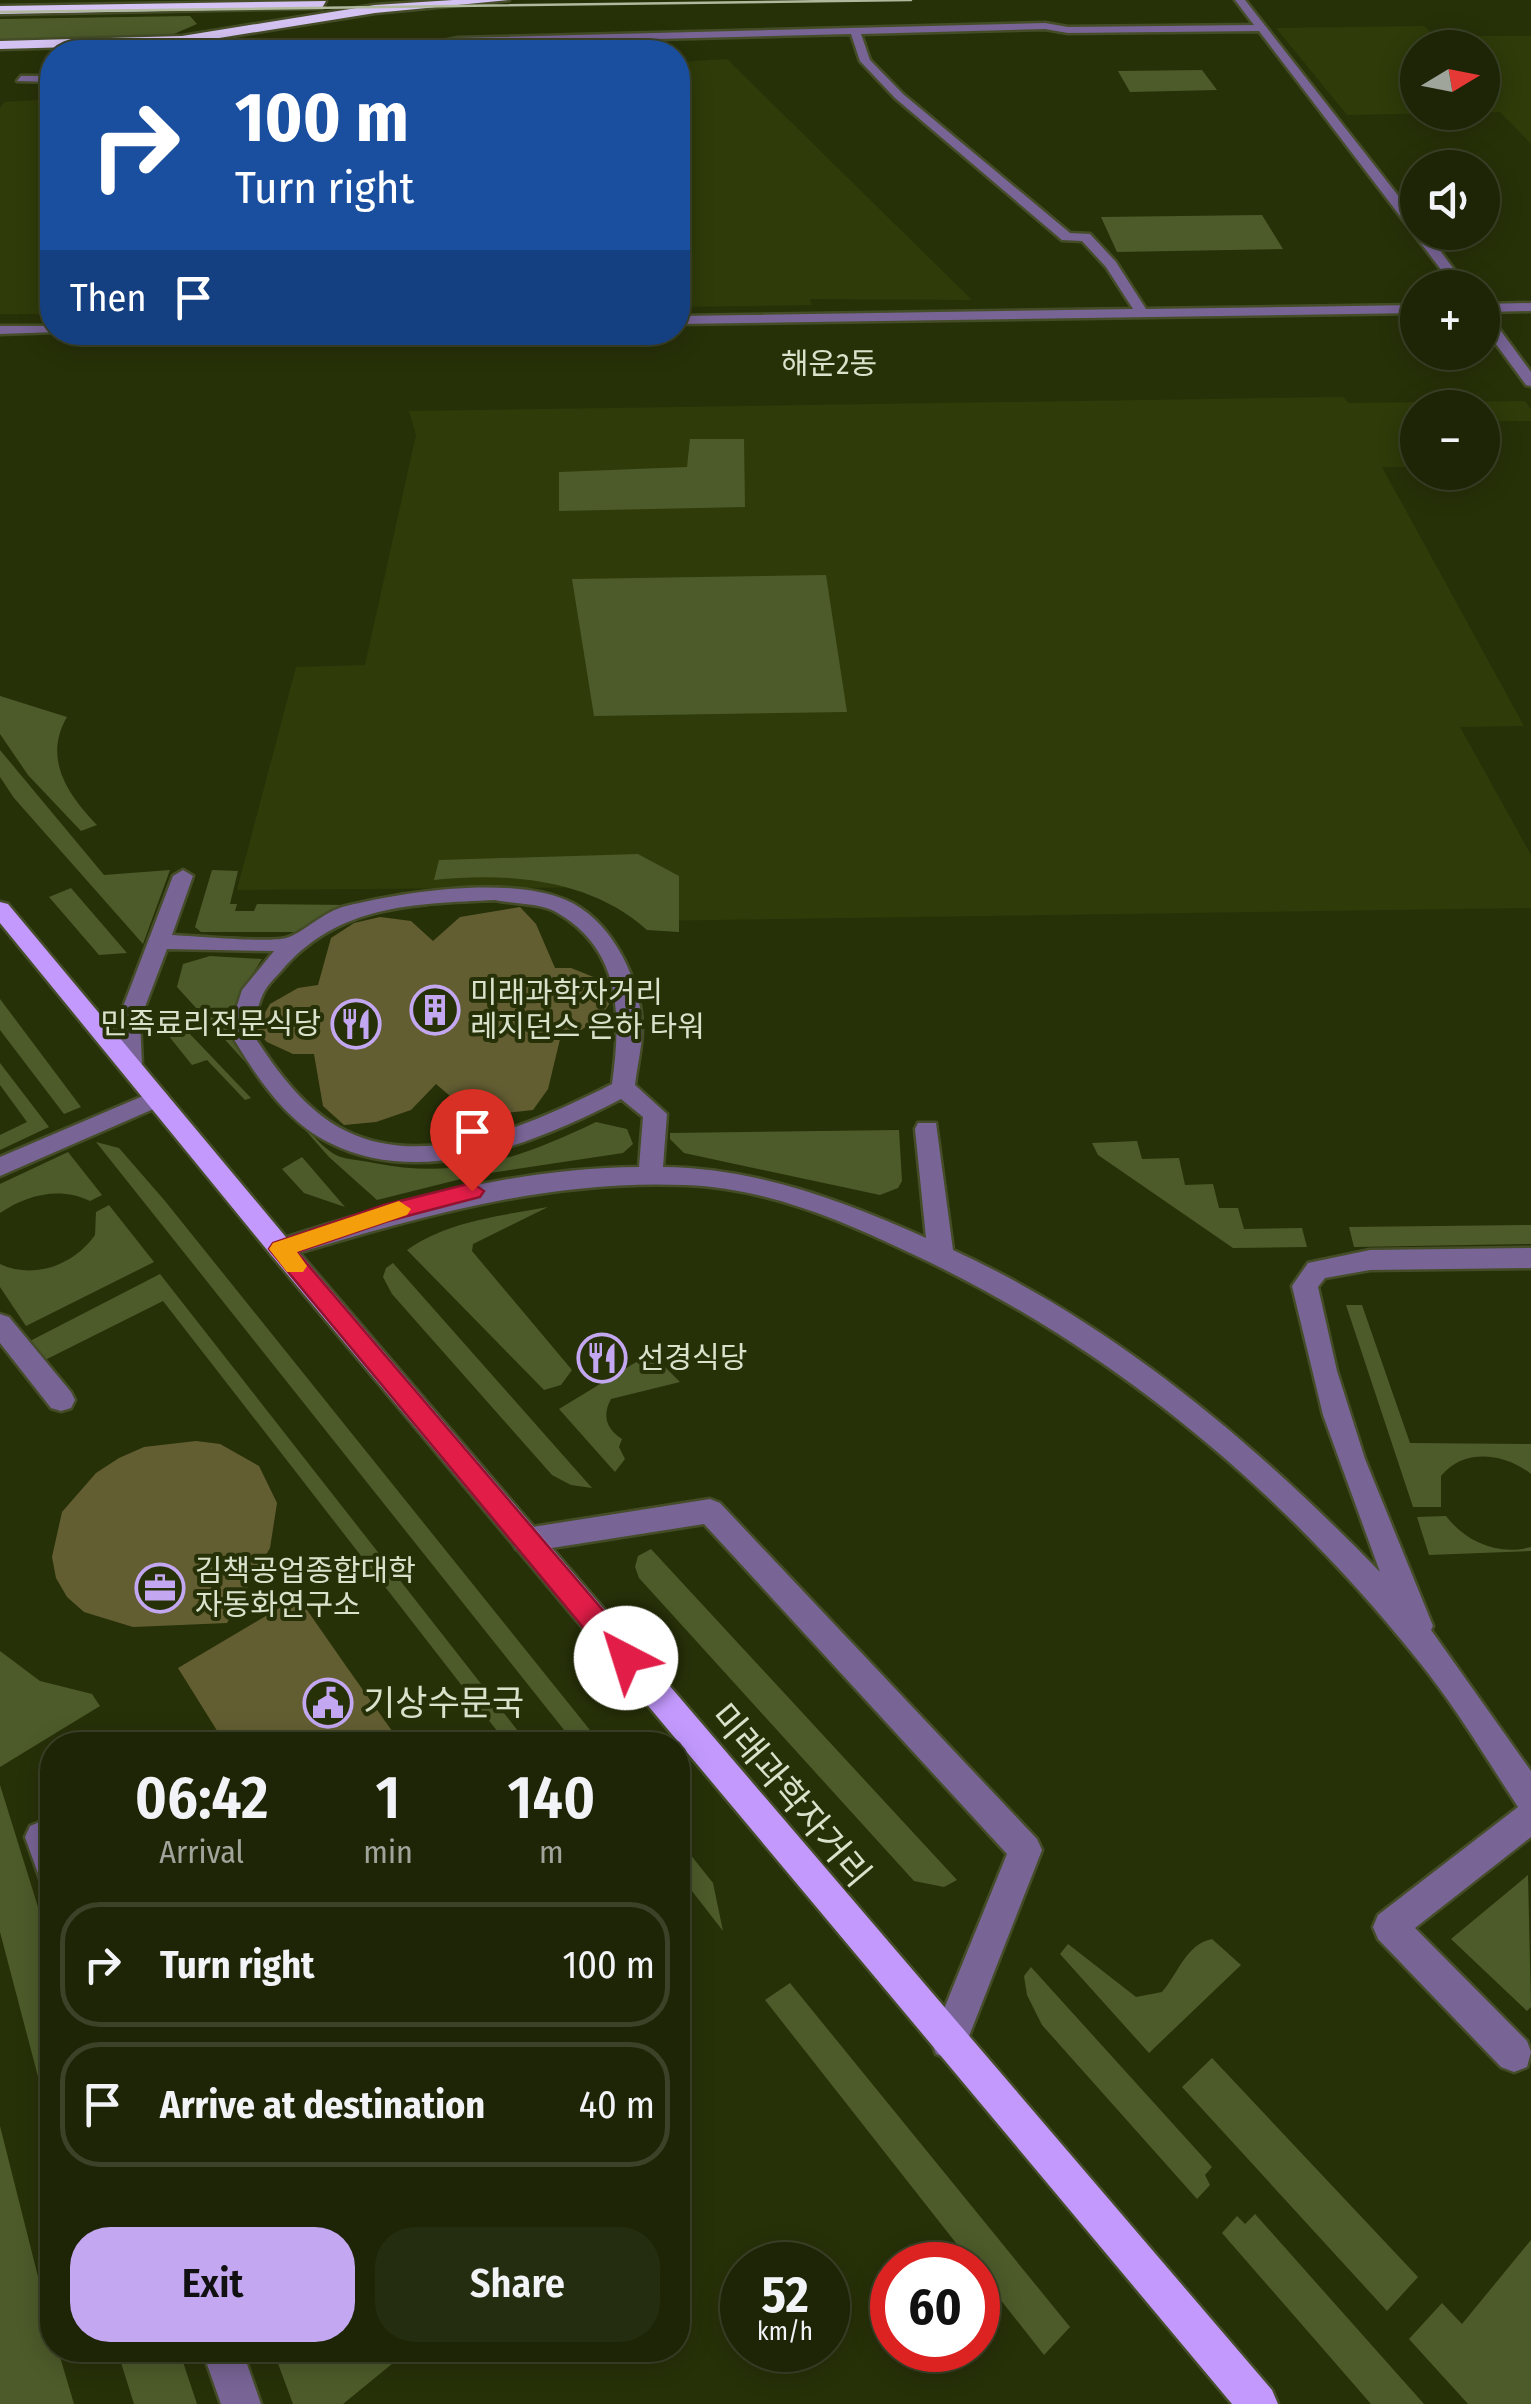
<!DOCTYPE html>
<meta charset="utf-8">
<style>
:root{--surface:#1d2506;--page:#252d10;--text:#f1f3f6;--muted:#a0a59b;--line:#3b4228;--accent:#c4a7f1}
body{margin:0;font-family:"Fira Sans Condensed","Noto Sans KR",sans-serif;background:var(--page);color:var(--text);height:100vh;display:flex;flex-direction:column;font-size:38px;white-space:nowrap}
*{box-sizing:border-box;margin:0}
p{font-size:32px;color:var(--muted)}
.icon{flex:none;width:55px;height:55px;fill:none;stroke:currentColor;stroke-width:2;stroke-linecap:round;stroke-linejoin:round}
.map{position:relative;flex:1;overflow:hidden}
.sheet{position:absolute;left:40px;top:1732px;width:650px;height:630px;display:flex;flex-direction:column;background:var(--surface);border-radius:40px;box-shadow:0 5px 25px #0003,0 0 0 2px var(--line)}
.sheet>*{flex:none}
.hud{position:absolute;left:40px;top:40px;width:650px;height:305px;border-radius:40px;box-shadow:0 5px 25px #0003,0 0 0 2px var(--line);background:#1a4fa0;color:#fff;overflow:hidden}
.needle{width:65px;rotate:80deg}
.controls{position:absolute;left:1400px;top:30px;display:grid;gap:20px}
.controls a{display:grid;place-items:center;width:100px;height:100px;border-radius:50%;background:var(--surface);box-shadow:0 5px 25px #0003,0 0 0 2px var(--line);font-size:50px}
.speed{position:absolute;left:720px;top:2242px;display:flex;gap:20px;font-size:50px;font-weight:700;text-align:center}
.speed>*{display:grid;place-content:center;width:130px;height:130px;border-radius:50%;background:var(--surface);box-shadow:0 5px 25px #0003,0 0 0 2px var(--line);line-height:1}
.speed small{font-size:25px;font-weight:400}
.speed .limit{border:15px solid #d22;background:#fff;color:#111}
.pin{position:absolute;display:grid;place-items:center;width:85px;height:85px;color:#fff;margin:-102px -42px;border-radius:50% 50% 50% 0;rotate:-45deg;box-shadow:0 0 10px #0007}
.pin .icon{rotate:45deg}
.me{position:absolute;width:110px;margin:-55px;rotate:320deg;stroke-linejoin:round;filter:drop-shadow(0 0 8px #0008)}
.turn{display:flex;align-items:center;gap:35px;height:210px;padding:0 30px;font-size:45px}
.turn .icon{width:130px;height:130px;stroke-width:2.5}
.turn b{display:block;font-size:70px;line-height:85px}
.then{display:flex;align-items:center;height:95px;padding:0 30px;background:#0003;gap:20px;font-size:38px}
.eta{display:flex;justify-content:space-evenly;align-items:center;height:170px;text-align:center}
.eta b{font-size:60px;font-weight:600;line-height:70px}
.primary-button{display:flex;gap:20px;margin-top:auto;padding:20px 30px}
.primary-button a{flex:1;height:115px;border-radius:40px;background:var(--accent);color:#111;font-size:40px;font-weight:600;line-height:115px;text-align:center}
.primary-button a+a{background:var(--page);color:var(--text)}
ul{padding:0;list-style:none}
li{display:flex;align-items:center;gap:30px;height:125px;margin:0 20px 15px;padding:0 10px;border:5px solid var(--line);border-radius:40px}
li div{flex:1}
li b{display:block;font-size:38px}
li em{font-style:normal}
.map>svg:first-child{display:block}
.built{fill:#2f3b09;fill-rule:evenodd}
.green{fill:#4d5b2a}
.building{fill:#635e32}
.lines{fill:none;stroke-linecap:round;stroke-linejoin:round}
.minor-casing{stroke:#444d27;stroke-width:5}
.major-casing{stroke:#444d27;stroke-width:5}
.highway-casing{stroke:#444d27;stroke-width:5}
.minor{fill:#786495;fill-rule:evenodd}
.major{fill:#c399fe;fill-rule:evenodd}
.highway{fill:#d4c2f2;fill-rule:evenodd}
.tram{stroke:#b0b99e;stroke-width:2.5}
.route{fill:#e11d48;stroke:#92132f;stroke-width:2.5}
.slow{fill:#f59e0b}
.labels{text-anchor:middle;stroke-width:8;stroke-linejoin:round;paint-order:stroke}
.far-quarter-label{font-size:30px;fill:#dae2cc;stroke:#273108}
.poi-label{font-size:30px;fill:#dae2cc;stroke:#273108;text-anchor:start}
.near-poi-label{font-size:35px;fill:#dae2cc;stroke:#273108;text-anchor:start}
.near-street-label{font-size:35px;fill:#dae2cc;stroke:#273108}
</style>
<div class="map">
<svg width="1531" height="2404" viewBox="0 0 1531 2404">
<rect width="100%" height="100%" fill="#273108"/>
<!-- built -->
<path class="built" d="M1424 26 1430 32 1452 36H1531V144L1500 112 1347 115 1276 28ZM1418 48H1482V112H1418Z
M727 59 972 300 810 299 812 305 678 307V62Z
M52 99V314H0V108L4 102Z
M1343 397 1349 403 1525 401 1531 409V421H1483L1482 408H1418L1417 467H1382L1524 726 1460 727 1531 855V908L651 921 640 887 237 890 296 667 365 665 416 435 409 411Z"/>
<!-- green -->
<path class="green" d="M190 16 197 24 167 37 0 42V19Z
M1202 70 1217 90 1130 92 1118 71Z
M1262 215 1283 249 1117 252 1101 217Z
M690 439H744L745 507 559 511V472L687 467Z
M826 575 847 712 594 716 572 579Z
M0 696 67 717C43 758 67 794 97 825L81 831 28 775 0 734Z
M0 750 104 875 170 870 143 944 14 798 0 777Z
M638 854 679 876V932L647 930C591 879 508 872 434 880L439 860Z
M212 870 238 871 230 904H237L235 911H254L257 904 346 905 297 932H201L195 927Z
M71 888 127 953 99 955 49 897Z
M210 956 262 959 242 991 231 1036 272 1085 268 1087 177 987 183 964Z
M0 999 81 1107 64 1114 0 1030Z
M168 1011 251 1098 245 1100 207 1060 192 1065 168 1035 164 1014Z
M0 1063 49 1127 0 1150V1135L27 1122 0 1085Z
M288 1104C301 1119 317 1145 336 1155 346 1160 362 1160 374 1163 459 1180 521 1158 596 1122L627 1129 633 1144 623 1153 477 1175 377 1200 329 1157 284 1106Z
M899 1130 902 1181 898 1188 880 1195 684 1153 670 1139V1133Z
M1137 1141 1142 1159 1179 1158 1185 1185 1213 1184 1219 1208H1238L1244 1229 1302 1228 1307 1247 1233 1248 1098 1155 1092 1143Z
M96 1142 119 1148 165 1201 602 1745H576Z
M68 1152 102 1195 90 1201C60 1186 26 1195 0 1213V1184Z
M302 1157 345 1207 304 1193 282 1169Z
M109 1205 154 1262 26 1326 0 1287V1264C34 1280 74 1265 95 1235L96 1212Z
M548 1207 473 1244 472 1251 572 1370 561 1385 544 1390 407 1250C448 1221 500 1216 548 1207Z
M1531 1225V1244L1354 1247 1349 1227Z
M393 1263 592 1488 571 1485 552 1475 392 1294 383 1277 386 1268Z
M160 1274 529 1745H508L163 1301 45 1360 30 1341Z
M1346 1305H1362L1410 1443 1531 1444V1474C1504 1453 1464 1448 1441 1476V1507H1413Z
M651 1353 680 1382 611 1399C602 1415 606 1429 622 1439L619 1447 625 1459 615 1472 559 1409Z
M1446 1516C1466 1542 1498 1556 1531 1547V1551L1429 1555 1417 1517Z
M651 1549 957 1880 944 1887 914 1881 639 1578 635 1567 638 1556Z
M0 1651 40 1681 92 1694 100 1706 0 1767Z
M0 1785 52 1952V2130L0 1932Z
M678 1839 713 1883 723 1931 678 1873Z
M1528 1875 1531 2007 1527 2011 1451 1939Z
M1212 1939 1241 1965 1149 2053 1060 1954 1068 1944 1136 1997 1162 1992C1178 1974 1186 1944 1212 1939Z
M1031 1967 1212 2167 1205 2175 1210 2185 1197 2199 1042 2025 1027 1995 1024 1976Z
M790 1983 1070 2327 1044 2355 765 2000Z
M1212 2058 1418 2277 1387 2311 1182 2087Z
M0 2126 52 2332V2350H58L74 2404H0Z
M1255 2214 1424 2404H1371L1222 2233 1237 2216 1245 2224Z
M1531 2240V2404H1468L1409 2339 1442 2303 1462 2324Z
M117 2350H179L197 2404H134Z
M273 2350H409L343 2404H293Z"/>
<!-- building -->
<path class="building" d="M520 907 536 924 555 968H571L596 978 609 990 611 1001 601 1017 578 1032 561 1035 548 1089 533 1110 496 1114 464 1108 436 1084 411 1110 376 1122 344 1125 323 1106 314 1054H293L267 1042 255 1030 270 1004 298 988 318 985 331 938 354 923 380 917 411 921 433 941 460 917Z
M196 1441 220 1444 259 1466 277 1503 270 1548 227 1623 133 1627 84 1612 67 1597 56 1578 52 1557 62 1512 96 1473 119 1458 144 1447Z
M298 1597 346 1666 402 1745H226L178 1668Z"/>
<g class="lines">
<!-- minor casing -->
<g class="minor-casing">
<path id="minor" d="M1235 0H1245L1418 221V232H1426L1468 288H1455L1259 31 1068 33 1045 29 861 34 870 60 903 94 1070 233 1090 234 1116 262 1146 309 1418 305V313L678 324V316L1133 309 1106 267 1082 241 1062 240 895 98 860 61 851 34 458 44 452 45V52H442L443 41 458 38 1045 23 1068 27 1254 25Z
M21 76H52V82L17 81Z
M1531 303V311L1487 312 1531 372V386L1526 385 1482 325V304Z
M0 326H52V332H57L0 334Z
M183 870 193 876 172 935C196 936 267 943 286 938 302 934 322 912 346 906 406 891 508 876 566 900 611 919 640 978 642 1025 643 1044 637 1066 635 1085L667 1114 663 1167C756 1168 842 1200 926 1238L915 1129 918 1123H936L953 1250C1116 1325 1256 1444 1380 1572L1323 1415 1292 1286 1308 1263 1370 1250 1531 1248V1268L1370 1270 1325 1278 1318 1287 1337 1371 1365 1459 1433 1626 1431 1630 1531 1771V1837L1415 1928 1527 2041 1531 2052 1527 2067 1514 2072 1501 2067 1378 1939 1373 1927 1378 1915 1518 1807C1485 1757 1454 1704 1416 1658 1279 1487 1107 1344 908 1252 838 1219 765 1188 686 1185 545 1179 415 1218 281 1258L272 1256 268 1249 272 1242C391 1203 512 1168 639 1167L643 1117 621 1099C537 1143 422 1189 330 1143 284 1121 254 1073 229 1031L242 990 274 951 167 949 140 1020 142 1065 130 1073 122 1071 118 1020 173 876ZM495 900C513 904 540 903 556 912 623 950 621 1018 612 1084 537 1122 429 1172 346 1131 305 1111 275 1069 251 1031 255 1019 258 1005 263 994 267 985 276 977 282 970 339 904 414 904 495 900Z
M157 1090 165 1092 169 1098 165 1104 0 1176V1157Z
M0 1314 9 1317 71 1392 75 1400 71 1408 61 1411 51 1408 0 1343Z
M710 1499 720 1503 1037 1839 1042 1850 962 2054 949 2059 936 2054 931 2041 1007 1854 704 1524 526 1552 516 1549 511 1540 516 1531 526 1528Z
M42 1821 52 1825V1884L40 1879 25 1837 30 1826Z
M202 2350H242L261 2404H221Z"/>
</g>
<!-- major casing -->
<g class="major-casing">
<path id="major" d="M0 902 8 904 290 1242 1272 2390 1278 2404H1232L272 1256 0 923Z"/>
</g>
<!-- highway casing -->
<g class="highway-casing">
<path id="highway" d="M453 0H509L375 13 182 44 0 49V41L182 36 375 5Z
M326 1 322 8 0 14V6Z"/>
</g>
<!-- minor -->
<use href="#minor" class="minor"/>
<!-- major -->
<use href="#major" class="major"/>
<!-- highway -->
<use href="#highway" class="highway"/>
<!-- tram -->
<path class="tram" d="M0 12 911 0"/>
</g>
<!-- route -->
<path class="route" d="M472 1183 484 1191 480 1197 388 1221 297 1252 636 1649 640 1658 636 1667 626 1671 616 1667 269 1249 273 1243 384 1205Z"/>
<!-- slow -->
<path class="slow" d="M399 1201 411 1209 407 1215 297 1252 307 1266 303 1272H287L269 1249 273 1243Z"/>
<!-- icons -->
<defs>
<g id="building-ring" transform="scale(2.5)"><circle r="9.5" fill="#273108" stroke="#c4a7f1" stroke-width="1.5"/><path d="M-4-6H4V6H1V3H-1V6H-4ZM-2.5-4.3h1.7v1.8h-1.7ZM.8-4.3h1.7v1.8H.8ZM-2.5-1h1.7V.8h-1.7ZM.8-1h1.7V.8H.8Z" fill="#c4a7f1"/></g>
<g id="restaurant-ring" transform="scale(2.5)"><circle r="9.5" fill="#273108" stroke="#c4a7f1" stroke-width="1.5"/><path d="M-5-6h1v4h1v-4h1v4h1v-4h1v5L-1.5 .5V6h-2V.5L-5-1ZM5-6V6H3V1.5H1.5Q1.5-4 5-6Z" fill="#c4a7f1"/></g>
<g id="office-ring" transform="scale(2.5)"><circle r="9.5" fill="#273108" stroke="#c4a7f1" stroke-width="1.5"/><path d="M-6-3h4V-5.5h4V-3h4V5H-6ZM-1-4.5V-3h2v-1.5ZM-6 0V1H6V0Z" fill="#c4a7f1"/></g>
<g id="civic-ring" transform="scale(2.5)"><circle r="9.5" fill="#273108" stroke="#c4a7f1" stroke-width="1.5"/><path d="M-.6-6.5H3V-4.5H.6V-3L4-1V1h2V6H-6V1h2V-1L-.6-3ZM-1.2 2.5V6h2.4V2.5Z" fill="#c4a7f1"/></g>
</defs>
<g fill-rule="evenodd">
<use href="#building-ring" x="435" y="1010"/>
<use href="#restaurant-ring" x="356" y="1024"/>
<use href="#restaurant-ring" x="602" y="1358"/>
<use href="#office-ring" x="160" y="1588"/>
<use href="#civic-ring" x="328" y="1703"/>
</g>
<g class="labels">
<!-- far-quarter labels -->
<g class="far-quarter-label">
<text x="829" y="374">해운2동</text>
</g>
<!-- poi labels -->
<g class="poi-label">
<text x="470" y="1003">미래과학자거리<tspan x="470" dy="34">레지던스 은하 타워</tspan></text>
<text x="321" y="1034" text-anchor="end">민족료리전문식당</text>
<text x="637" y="1368">선경식당</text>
<text x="195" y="1581">김책공업종합대학<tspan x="195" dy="34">자동화연구소</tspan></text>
</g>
<!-- near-poi labels -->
<g class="near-poi-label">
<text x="363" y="1715">기상수문국</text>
</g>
<!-- near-street labels -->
<g class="near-street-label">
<text transform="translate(791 1795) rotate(50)" y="12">미래과학자거리</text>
</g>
</g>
</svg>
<div class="controls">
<a><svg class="needle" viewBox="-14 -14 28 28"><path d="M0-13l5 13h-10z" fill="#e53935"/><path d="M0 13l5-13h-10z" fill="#a0a59b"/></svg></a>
<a><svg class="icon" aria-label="sound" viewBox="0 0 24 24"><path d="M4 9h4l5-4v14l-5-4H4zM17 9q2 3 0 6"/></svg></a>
<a>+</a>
<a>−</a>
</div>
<div class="speed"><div>52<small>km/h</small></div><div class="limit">60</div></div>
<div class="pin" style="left:472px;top:1191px;background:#d93025"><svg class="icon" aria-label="arrive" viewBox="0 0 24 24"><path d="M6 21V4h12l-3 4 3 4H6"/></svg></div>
<svg class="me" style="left:626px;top:1658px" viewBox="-20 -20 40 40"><circle r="19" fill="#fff"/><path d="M0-13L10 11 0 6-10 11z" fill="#e11d48"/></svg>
<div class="hud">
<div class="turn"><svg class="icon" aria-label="right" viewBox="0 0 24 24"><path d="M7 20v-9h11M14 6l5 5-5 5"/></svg><div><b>100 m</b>Turn right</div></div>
<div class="then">Then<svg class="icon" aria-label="arrive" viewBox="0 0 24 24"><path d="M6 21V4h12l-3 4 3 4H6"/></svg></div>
</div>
<section class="sheet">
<div class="eta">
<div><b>06:42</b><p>Arrival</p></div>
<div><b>1</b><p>min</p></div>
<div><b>140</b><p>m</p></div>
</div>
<ul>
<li><svg class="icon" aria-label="right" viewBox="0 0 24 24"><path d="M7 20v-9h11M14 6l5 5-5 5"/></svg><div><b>Turn right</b></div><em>100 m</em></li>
<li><svg class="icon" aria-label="arrive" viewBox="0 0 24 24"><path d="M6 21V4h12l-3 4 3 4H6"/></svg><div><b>Arrive at destination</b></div><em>40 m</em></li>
</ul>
<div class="primary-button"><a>Exit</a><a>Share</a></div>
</section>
</div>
